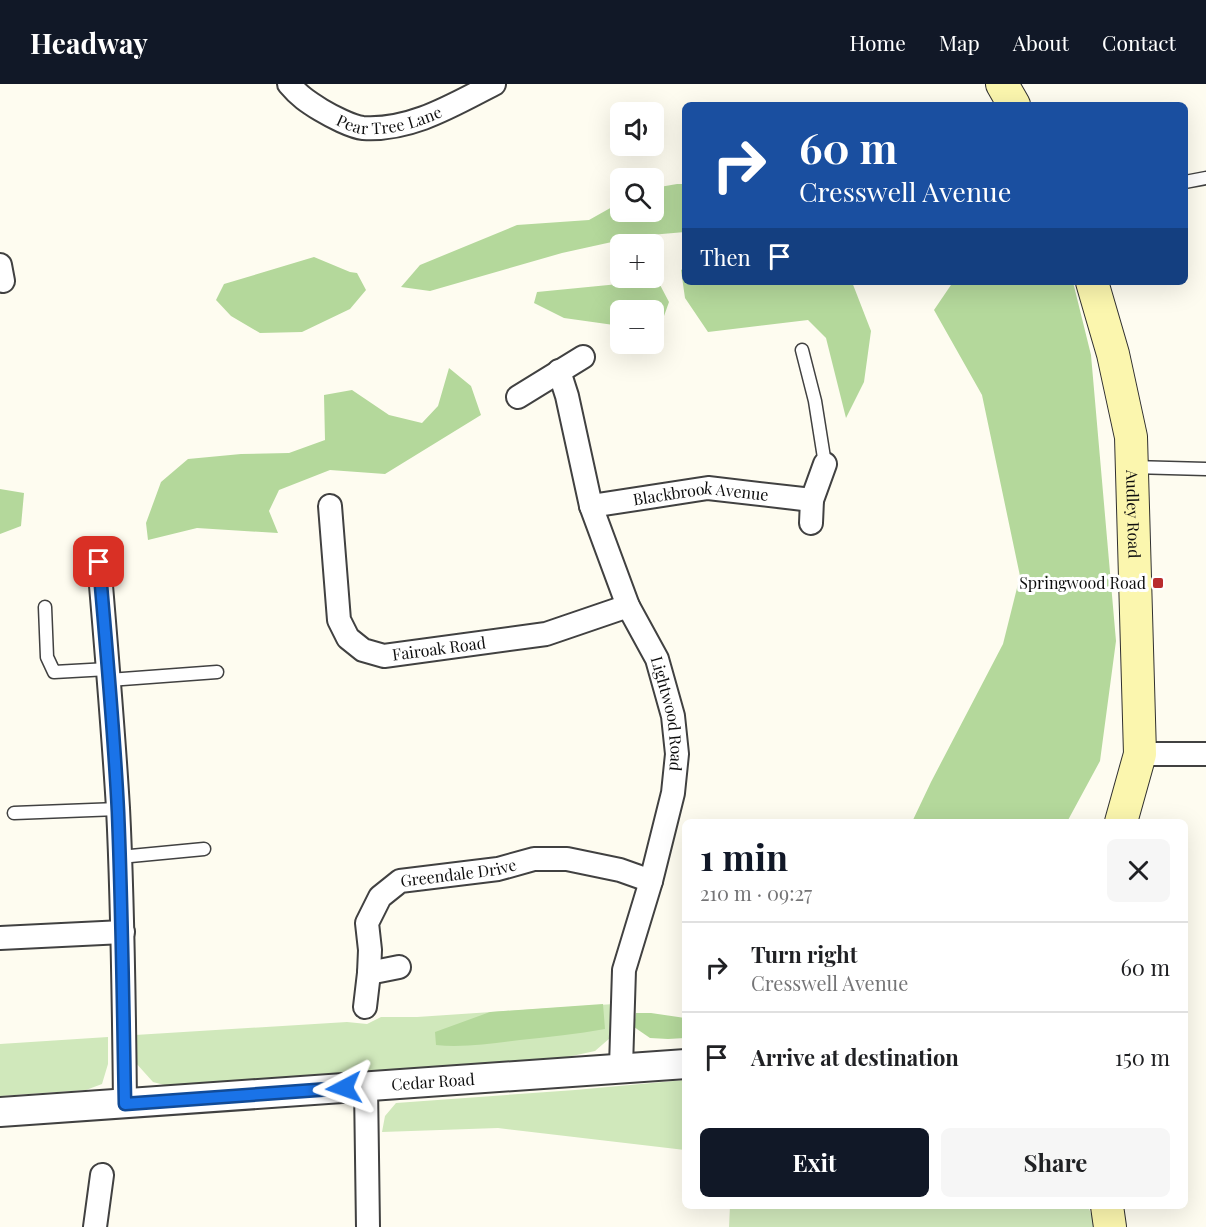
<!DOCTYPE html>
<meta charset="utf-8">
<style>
:root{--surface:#fff;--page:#f6f6f6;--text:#202124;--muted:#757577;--line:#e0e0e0;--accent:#111827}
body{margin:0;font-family:"Playfair Display",serif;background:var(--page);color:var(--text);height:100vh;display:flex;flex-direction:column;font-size:22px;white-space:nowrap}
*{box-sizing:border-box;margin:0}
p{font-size:20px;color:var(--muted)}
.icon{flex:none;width:33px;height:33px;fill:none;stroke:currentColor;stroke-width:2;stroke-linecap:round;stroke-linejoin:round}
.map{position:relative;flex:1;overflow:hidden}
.panel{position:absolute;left:682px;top:735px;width:506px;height:390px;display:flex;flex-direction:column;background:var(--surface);border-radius:9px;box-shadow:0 6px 24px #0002}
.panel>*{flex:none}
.guide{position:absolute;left:682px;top:18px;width:506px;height:183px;border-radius:9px;box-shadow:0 6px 24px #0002;background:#1a4fa0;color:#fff;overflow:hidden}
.buttons{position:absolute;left:610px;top:18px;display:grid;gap:12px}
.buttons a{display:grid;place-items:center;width:54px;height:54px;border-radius:9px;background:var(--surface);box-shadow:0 6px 24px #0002;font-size:30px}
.pin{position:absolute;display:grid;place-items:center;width:51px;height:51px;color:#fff;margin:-26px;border-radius:12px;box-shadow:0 3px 9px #0006}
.me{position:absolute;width:66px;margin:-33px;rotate:266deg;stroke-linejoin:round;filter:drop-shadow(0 0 4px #0008)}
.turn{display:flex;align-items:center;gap:21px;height:126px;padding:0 18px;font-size:27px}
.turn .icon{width:78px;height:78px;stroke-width:2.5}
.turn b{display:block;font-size:42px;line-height:51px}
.then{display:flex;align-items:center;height:57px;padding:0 18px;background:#0003;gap:12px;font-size:22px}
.round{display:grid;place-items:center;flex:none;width:63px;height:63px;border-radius:9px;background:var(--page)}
.overview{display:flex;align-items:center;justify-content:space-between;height:102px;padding:0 18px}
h1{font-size:36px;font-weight:700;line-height:45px;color:var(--accent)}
.button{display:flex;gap:12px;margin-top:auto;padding:12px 18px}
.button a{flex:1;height:69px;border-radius:9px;background:var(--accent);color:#fff;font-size:24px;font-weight:700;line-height:69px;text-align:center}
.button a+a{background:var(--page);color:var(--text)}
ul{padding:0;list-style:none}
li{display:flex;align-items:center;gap:18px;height:90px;padding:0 18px;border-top:2px solid var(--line)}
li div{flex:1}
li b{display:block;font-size:22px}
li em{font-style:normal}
header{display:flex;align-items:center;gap:36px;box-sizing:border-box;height:84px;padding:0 30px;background:var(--accent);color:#fff}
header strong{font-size:28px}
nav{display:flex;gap:33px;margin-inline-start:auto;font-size:21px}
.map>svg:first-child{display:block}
.green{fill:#d0e8bb}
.forest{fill:#b4d89b}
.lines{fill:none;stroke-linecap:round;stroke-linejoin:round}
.service-casing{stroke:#414141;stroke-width:15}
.minor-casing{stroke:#414141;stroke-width:26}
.tertiary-casing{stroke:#414141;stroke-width:32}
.secondary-casing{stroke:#303030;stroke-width:34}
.service{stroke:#fff;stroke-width:12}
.minor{stroke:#fff;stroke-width:22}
.tertiary{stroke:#fff;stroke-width:28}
.secondary{stroke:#fbf6ae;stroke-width:32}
.route-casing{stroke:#114b97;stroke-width:15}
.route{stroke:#1a73e8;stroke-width:10}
.poi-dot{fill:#b92c2d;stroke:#fff;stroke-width:2}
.labels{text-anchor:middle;stroke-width:6;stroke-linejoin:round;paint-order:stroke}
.street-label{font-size:16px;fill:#0e0e0e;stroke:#fff}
.poi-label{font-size:16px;fill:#0e0e0e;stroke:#fff;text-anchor:end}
</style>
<header>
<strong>Headway</strong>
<nav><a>Home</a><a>Map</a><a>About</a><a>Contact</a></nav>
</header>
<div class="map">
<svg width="1206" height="1143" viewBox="0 0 1206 1143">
<rect width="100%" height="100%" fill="#fefcf0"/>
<!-- green -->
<path class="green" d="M614 920 610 954 595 967 558 975 172 1003 153 998 135 978V951L347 938 367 940 381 933H417Z
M108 953V980L102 1000 86 1006 0 1012V960Z
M685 996V1066L498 1044 382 1048 385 1032 396 1019 575 1006Z
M730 1122H1088L1096 1143H729Z"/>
<!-- forest -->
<path class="forest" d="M677 100H685V148L639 152 562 169 430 207 401 203 420 181 517 141 589 136 621 118V128H654V104Z
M314 173 350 188 357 189 366 206 350 225 302 248 260 249 231 232 216 216 224 200Z
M685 184 686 198H852L871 247 864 298 846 334 826 254 808 236 708 248 685 214 681 186Z
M953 198H1073L1091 271 1116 557 1100 677 1067 738H912L931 698 1003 560 1020 492 982 311 934 226Z
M629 199H659L669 218 664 232 654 236V226H621V242L564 234 534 219 537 208Z
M449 284 471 302 481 331 385 390 330 386 279 406 269 427 278 449 197 444 148 456 146 439 161 398 188 375 241 370 289 369 325 356 324 311 352 306 389 331 422 339 438 322Z
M0 405 24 409 21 442 0 450Z
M603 920 605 945C577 950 549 953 520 956 493 959 464 964 436 961L435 948 490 928Z
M636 929H651L685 934V954L668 955 650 954 634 943Z"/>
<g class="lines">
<!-- service casing -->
<g class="service-casing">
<path id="service" d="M1185 98 1206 94
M802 266 815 317 825 380
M1132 383 1206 385
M45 523 47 573 54 588 108 585
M109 596 217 588
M14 729 118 725
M120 773 204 765"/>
</g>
<!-- minor casing -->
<g class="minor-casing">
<g id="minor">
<path id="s1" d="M289 0C299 12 308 18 321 26 331 32 352 43 363 44 411 47 453 21 494 0"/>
<path d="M0 181 3 197"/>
<path id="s2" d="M559 287 567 312 591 422 628 522 657 575 673 632 677 670 673 709 651 797 624 886 621 983"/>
<path d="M518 313 583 273"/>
<path id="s3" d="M330 422 339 536 348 554 363 566 384 572 546 550 628 522"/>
<path id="s4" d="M591 422 708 404 812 416"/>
<path d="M811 439 812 416 825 380"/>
<path d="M99 478C106 560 113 642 118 724 123 822 124 921 125 1020"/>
<path d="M1140 670H1206"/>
<path d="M0 854 123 848"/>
<path d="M369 889 399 883"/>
<path id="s5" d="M365 923 369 889 370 866 367 839 380 813 400 797 498 785 534 775H567L620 786 651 797"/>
<path d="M366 1003 368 1143"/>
<path d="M95 1143 102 1091"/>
</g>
</g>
<!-- tertiary casing -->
<g class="tertiary-casing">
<g id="tertiary">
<path id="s6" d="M0 1028 686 980"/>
</g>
</g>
<!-- secondary casing -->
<g class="secondary-casing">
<g id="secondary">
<path d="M1002 0 1014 21"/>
<path id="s7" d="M1092 198 1113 270 1131 353 1140 670 1121 738"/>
<path d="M1107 1122 1110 1143"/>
</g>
</g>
<!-- service -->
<use href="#service" class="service"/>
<!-- minor -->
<use href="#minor" class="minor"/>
<!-- tertiary -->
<use href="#tertiary" class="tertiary"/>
<!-- secondary -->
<use href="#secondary" class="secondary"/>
</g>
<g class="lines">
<!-- route casing -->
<g class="route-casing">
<path id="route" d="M99 478C106 562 114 645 118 728 122 825 123 922 125 1020L344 1004"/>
</g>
<!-- route -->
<use href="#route" class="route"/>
</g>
<!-- markers -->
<rect class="poi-dot" x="1152" y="493" width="12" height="12" rx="3"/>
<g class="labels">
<!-- street labels -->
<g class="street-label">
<text dy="6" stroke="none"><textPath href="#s1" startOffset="114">Pear Tree Lane</textPath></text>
<text dy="6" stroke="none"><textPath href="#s4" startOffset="111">Blackbrook Avenue</textPath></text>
<text dy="6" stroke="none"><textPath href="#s7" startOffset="237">Audley Road</textPath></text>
<text dy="6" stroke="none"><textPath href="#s3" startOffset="231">Fairoak Road</textPath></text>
<text dy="6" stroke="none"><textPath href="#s2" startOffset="362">Lightwood Road</textPath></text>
<text dy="6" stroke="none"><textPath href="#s5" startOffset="198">Greendale Drive</textPath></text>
<text dy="6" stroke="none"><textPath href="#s6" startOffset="434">Cedar Road</textPath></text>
</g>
<!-- poi labels -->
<g class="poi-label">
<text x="1146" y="505">Springwood Road</text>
</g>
</g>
</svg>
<div class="buttons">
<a><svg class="icon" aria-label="sound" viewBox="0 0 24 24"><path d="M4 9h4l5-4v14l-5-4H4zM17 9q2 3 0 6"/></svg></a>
<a><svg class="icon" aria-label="search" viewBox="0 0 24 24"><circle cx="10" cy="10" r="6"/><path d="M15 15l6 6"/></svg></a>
<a>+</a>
<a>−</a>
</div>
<div class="pin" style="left:99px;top:478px;background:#d93025"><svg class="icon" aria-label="arrive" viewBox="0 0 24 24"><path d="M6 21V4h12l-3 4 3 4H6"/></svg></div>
<svg class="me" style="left:344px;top:1004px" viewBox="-20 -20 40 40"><path d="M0-17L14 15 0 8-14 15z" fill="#1a73e8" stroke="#fff" stroke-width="4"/></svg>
<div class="guide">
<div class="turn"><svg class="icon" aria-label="right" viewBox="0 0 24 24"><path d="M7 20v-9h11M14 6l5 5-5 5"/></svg><div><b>60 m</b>Cresswell Avenue</div></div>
<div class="then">Then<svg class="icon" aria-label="arrive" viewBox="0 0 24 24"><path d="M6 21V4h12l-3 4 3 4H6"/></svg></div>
</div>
<section class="panel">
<div class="overview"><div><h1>1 min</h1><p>210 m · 09:27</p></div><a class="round"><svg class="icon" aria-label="close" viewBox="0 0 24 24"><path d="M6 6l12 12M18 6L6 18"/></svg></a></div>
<ul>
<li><svg class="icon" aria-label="right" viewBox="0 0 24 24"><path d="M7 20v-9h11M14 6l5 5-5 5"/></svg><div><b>Turn right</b><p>Cresswell Avenue</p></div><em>60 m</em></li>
<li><svg class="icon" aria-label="arrive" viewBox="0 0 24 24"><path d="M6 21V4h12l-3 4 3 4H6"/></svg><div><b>Arrive at destination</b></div><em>150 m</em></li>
</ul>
<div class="button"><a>Exit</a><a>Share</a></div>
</section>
</div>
